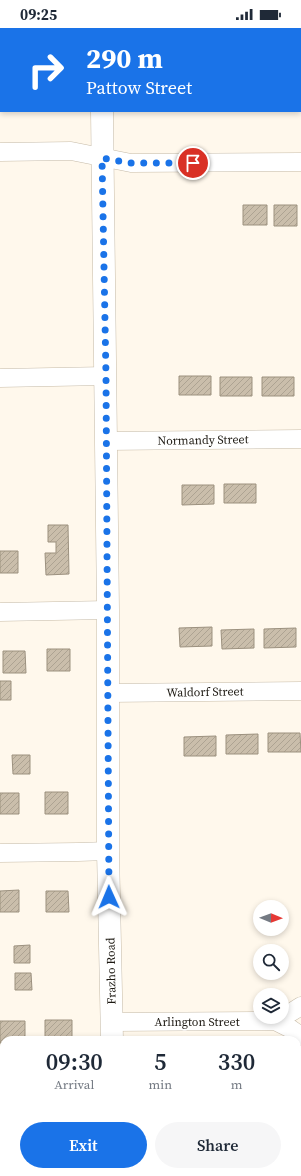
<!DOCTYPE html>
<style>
:root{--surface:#fff;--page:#f6f6f7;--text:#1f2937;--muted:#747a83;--accent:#1a73e8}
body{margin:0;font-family:"Source Serif 4",serif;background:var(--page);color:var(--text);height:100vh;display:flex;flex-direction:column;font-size:15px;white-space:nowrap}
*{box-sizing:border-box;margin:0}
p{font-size:13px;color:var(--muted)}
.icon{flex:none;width:22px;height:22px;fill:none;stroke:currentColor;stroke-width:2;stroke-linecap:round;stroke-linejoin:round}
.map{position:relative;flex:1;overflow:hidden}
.details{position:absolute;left:0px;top:1008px;width:301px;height:140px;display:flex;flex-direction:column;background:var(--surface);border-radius:12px 12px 0 0;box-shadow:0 2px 6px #0003}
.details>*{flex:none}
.guide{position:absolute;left:0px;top:0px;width:301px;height:84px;box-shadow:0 2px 6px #0003;background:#1a73e8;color:#fff;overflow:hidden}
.needle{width:26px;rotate:91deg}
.buttons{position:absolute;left:253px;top:872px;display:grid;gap:8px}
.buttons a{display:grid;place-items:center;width:36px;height:36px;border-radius:50%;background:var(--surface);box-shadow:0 2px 6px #0003;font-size:20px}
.pin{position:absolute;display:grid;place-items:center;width:34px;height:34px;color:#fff;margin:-17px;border:2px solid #fff;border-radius:50%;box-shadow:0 1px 4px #0007}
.me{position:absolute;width:44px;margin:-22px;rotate:359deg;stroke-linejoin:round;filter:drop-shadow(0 0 3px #0008)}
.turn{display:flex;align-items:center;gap:14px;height:84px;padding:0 20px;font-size:18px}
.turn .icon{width:52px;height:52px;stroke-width:2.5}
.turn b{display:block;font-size:28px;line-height:34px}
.eta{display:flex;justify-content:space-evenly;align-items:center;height:68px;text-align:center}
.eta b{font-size:24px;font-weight:600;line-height:28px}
.cta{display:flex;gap:8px;margin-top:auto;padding:8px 20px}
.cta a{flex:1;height:46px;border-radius:24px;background:var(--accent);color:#fff;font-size:16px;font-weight:600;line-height:46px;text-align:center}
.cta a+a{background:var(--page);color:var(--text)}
.status{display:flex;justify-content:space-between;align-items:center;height:28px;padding:0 20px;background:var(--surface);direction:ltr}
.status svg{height:11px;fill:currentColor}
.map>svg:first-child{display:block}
.building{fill:url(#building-hatch);stroke:#9c917f}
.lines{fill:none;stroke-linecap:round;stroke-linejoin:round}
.street-casing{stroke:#c6bba8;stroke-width:19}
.secondary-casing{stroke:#c6bba8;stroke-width:23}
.street{stroke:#fff;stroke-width:18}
.secondary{stroke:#fff;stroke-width:22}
.route{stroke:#1a73e8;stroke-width:7;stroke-dasharray:0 12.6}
.labels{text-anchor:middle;stroke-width:3;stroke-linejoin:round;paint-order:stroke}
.street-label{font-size:12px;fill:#1c1811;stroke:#fff}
</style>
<div class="status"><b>09:25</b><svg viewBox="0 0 49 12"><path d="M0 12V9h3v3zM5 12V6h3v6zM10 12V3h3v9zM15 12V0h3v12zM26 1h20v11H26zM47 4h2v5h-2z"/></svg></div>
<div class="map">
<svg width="301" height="1148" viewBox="0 0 301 1148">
<defs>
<pattern id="building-hatch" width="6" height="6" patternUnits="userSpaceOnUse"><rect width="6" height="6" fill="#cabeab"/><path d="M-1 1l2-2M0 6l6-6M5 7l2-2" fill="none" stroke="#ada392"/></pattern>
</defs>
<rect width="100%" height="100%" fill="#fff8ec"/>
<!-- building -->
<path class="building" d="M243 177H267V197H243Z
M274 177H297V198H274Z
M179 348H211V367H179Z
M220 349H252V368H220Z
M262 349H294V368H262Z
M224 456H256V475H224Z
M182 457H214V476L182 477Z
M48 497H68L69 546 46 547 45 525H56V514H48Z
M0 523H18V545H0Z
M212 599V618L180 619 179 600Z
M296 600V619L264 620V601Z
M254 601V620L222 621 221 602Z
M47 621H70V643H47Z
M3 623H25L26 645H3Z
M0 653H11V672H0Z
M268 705H300L301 724H268Z
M258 706V726H226V707Z
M216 708V728H184V709Z
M12 727H30V746H13Z
M45 764H68V786H45Z
M0 765H19V786H0Z
M19 862V884H0V863Z
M46 863H68L69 884H46Z
M30 917V935H14V918Z
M15 945H31L32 962H15Z
M45 992H72V1012H45Z
M0 993H25V1012H4V1015H0Z
M50 1144H69V1148H50Z"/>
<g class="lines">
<!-- street casing -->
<g class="street-casing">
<path id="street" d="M0 124 71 123 131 135 301 134
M0 350 106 348
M106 413 301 411
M0 584 108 582
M108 665 301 663
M0 825 78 824 108 823
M275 993 291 1001 301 1008
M112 994 275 993 290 985 301 978
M0 1053H4"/>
</g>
<!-- secondary casing -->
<g class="secondary-casing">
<path id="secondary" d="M101 0V1
M102 83 108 582V823L112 1012
M113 1144V1148"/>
</g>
<!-- street -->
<use href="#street" class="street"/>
<!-- secondary -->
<use href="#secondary" class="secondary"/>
</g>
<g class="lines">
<!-- route -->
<path class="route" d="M109 869 106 348 102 130 131 135H193"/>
</g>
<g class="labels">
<!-- street labels -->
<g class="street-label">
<text transform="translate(203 412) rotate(-1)" y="4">Normandy Street</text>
<text transform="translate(205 664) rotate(-1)" y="4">Waldorf Street</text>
<text transform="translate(111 943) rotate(-91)" y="4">Frazho Road</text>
<text x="197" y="998">Arlington Street</text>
</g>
</g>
</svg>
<div class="buttons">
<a><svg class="needle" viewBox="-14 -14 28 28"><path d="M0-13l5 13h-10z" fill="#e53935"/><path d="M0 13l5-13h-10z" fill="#747a83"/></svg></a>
<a><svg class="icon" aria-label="search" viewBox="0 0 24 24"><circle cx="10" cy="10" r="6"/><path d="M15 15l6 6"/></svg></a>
<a><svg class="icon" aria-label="layers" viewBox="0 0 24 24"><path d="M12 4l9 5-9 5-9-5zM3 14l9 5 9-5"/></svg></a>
</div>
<div class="pin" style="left:193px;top:135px;background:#d93025"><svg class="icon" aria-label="arrive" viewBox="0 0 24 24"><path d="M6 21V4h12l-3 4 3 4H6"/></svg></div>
<svg class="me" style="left:109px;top:869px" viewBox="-20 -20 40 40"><path d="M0-17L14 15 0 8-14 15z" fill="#1a73e8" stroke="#fff" stroke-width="4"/></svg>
<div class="guide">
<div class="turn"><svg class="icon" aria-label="right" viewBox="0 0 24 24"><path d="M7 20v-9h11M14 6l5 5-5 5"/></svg><div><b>290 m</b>Pattow Street</div></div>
</div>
<section class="details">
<div class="eta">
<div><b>09:30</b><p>Arrival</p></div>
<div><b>5</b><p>min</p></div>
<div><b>330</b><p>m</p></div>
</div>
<div class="cta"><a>Exit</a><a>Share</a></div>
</section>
</div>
